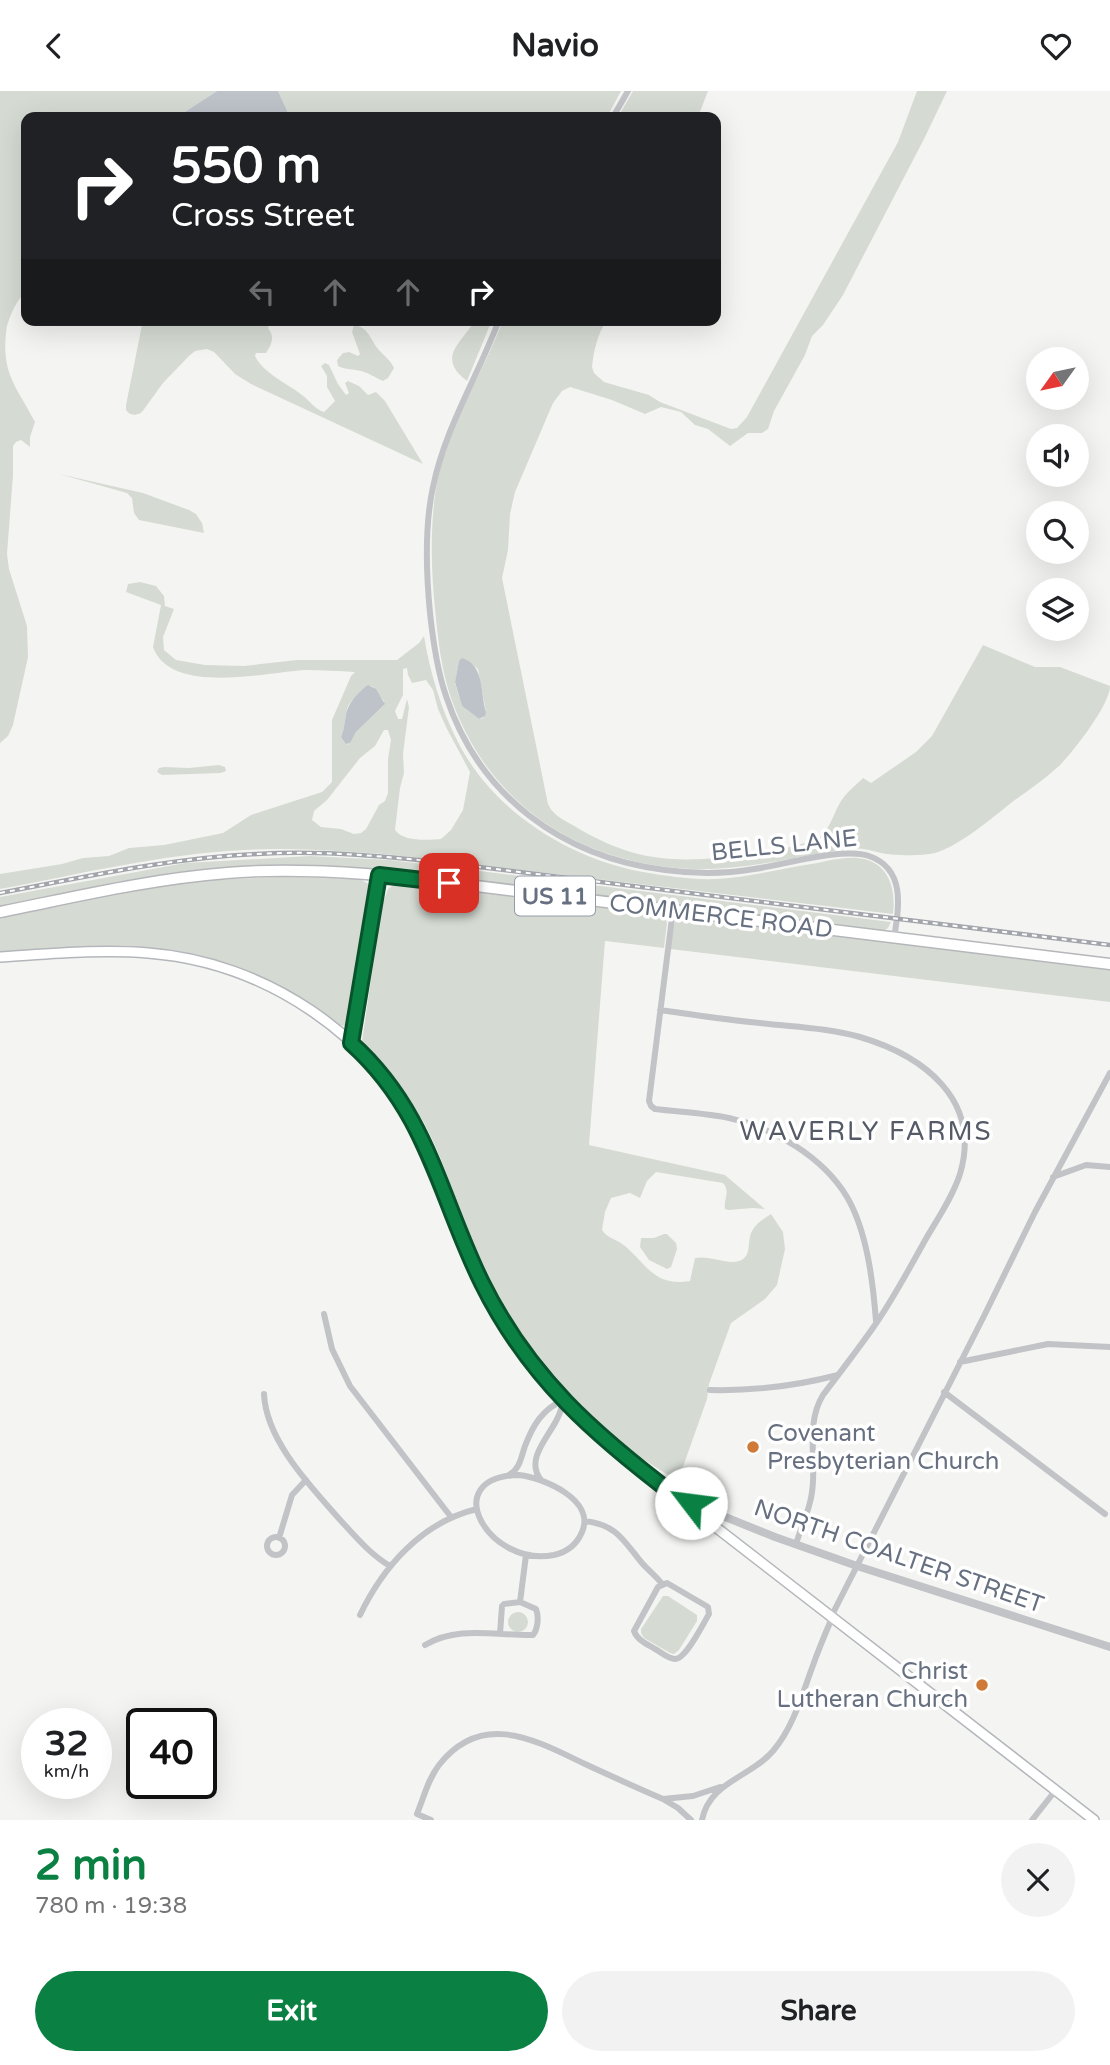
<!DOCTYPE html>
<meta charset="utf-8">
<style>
:root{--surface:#fff;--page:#f2f2f2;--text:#202124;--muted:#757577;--accent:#0b8043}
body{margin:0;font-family:"Varela Round",sans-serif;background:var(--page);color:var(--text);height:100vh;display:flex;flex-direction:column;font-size:26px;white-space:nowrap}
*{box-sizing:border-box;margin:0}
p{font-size:23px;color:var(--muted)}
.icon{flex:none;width:38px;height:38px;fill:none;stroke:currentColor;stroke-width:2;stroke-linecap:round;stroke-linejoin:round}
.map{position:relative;height:1729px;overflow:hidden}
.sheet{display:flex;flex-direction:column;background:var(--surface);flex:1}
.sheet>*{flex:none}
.hud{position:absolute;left:21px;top:21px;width:700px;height:214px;border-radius:14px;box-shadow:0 7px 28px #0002;background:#202124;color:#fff;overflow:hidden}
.needle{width:46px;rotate:237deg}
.buttons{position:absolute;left:1026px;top:256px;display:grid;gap:14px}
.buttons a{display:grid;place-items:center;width:63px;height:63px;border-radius:50%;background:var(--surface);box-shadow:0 7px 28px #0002;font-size:35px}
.speed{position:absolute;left:21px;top:1617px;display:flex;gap:14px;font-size:35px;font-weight:700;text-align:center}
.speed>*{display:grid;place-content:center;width:91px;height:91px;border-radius:50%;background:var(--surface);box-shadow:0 7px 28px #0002;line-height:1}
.speed small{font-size:18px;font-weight:400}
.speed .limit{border:4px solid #111;border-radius:10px;background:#fff;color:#111}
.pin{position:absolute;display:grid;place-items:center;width:60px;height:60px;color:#fff;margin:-30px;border-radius:14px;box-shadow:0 4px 10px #0006}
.me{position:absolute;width:77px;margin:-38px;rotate:300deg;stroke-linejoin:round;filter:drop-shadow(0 0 5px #0008)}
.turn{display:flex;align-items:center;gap:24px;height:147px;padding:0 35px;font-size:32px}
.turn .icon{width:91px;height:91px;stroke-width:2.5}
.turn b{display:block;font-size:49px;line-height:60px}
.lanes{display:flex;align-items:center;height:66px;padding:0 35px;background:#0003;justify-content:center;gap:35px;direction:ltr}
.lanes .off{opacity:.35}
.round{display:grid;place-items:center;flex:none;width:74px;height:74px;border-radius:37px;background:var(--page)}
.summary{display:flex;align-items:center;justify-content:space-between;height:119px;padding:0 35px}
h1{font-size:42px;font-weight:800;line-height:52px;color:var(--accent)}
.action{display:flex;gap:14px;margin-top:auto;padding:14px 35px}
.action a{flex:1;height:80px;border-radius:42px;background:var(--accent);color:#fff;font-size:28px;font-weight:800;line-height:80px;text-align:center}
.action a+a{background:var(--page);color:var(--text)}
header{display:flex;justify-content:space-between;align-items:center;height:91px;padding:0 35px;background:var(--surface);font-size:32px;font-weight:800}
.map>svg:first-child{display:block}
.green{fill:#d5dbd3;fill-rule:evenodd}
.water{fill:#bdc3c9}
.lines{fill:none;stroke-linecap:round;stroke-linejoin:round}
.secondary-casing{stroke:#b3b6bb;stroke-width:12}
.primary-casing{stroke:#b4b6ba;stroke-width:13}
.minor{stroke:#c1c3c7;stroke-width:6}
.tertiary{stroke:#c1c3c7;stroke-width:8}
.secondary{stroke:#fff;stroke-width:9}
.primary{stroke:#fff;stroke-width:10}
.rail-casing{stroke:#a2a5ab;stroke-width:4.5}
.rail{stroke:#fff;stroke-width:2;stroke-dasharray:5;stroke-linecap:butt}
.route-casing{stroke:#07532c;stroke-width:18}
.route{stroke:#0b8043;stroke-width:12}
.poi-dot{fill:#cf7a37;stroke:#fff;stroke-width:2.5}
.labels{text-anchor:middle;stroke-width:7;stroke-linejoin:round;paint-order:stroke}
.shield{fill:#fff;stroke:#959ba6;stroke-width:2}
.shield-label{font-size:23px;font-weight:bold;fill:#677080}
.street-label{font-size:24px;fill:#677080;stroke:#fff}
.poi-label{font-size:24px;fill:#677080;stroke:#fff;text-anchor:start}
.neighbourhood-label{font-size:26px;letter-spacing:2px;fill:#545a66;stroke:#fff}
</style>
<header><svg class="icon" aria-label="back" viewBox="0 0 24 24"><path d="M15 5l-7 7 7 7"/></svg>Navio<svg class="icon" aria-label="heart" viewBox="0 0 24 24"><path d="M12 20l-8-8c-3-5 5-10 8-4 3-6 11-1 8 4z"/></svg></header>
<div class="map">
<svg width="1110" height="1729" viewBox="0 0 1110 1729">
<rect width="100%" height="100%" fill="#f4f5f2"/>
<!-- green -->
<path class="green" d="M0 0H217L177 26H26V201C16 210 11 222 7 235 0 281 15 293 35 331L30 346V356L21 349 16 351 13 355V384L7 463 9 478 27 535 28 566 13 634 8 645 0 652Z
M278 0H621L607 26H290Z
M633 0H708L698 26H618Z
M917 0H947L925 46 843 204 823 234 812 245 805 264 774 320 768 338 762 342H748L730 355 708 338 695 334 681 321 661 316 645 323 612 309 570 296 562 300 553 312 515 401 510 423 508 459 502 487 548 713C553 725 566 730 576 736 641 775 685 772 757 762 774 759 804 755 819 746 830 739 834 721 841 710 847 701 856 694 863 687L871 692 916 661 932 645 983 554 1035 576H1060L1110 595C1110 614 1073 661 1059 675 1044 689 1027 700 1011 712 991 728 959 755 935 762 923 765 894 765 881 762 869 759 859 756 846 758 794 766 743 780 690 778 578 772 489 714 451 607 441 578 438 548 435 518 431 478 430 436 436 397 445 337 482 286 503 229H607C597 244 594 259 592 276L594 282 604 291 649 304 660 311 731 338 737 337 747 326 898 51ZM465 568 478 578 486 621 483 627 479 628 462 615 455 592 459 570Z
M143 229H272L268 237C275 246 272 253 266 262H256L255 265C264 283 287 292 302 304 310 310 315 318 324 321L335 310 327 296V285L321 275 325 272 329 274 338 293 346 304 349 302 345 292 348 290 359 295 368 304 376 301 385 310 423 373 251 293 235 283 214 261 207 258 195 260 189 265 163 292 142 321C137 325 130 325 126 319V314Z
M475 229H492L467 290C436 266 461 253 475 229Z
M354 234C370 237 370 249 379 259 386 267 389 267 394 277L388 287 383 290C376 287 369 282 361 280 353 278 346 279 338 275L337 269 343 262 349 261 358 265 360 263 352 241Z
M59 383 143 402 189 419 196 423 202 432 204 442 139 429 134 422 132 407 127 402Z
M140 491 156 495 164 505 165 515 174 518 163 546 164 559 176 569 205 574 244 575 297 569H397L419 552 424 545C430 582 441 618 458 651 493 720 568 767 643 781 666 785 693 789 717 788 748 786 780 778 811 773 828 770 847 764 864 768 890 774 896 800 893 823L384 763C337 760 291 756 244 759 162 763 81 783 0 798V783L62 773 83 767 109 765 129 757 164 754 223 742 251 724 322 701 332 691V629L351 585 355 581C339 580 322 579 306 579 267 581 170 605 153 556L161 514 126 501 128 493ZM407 577 408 584 412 592 426 589 433 599 438 618 447 638 470 681 463 719 451 739 441 748C427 749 404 751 395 739L400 697 404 682 403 663 409 616 407 608 402 628H398L395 620 403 604V578ZM372 595 384 610V614L356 641 348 654 341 646C346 636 344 628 347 618 350 607 364 601 372 595ZM384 639H388L391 649 388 668V702L385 710 379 714 366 738 361 742 354 743 341 738 321 736 312 729 314 720 327 709 360 667 375 655Z
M219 674 225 676 226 680 221 682 162 684 157 681 159 677 164 676 189 677Z
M310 765 390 769 891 831 888 837 882 841 454 788 258 777 0 817V806L185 772Z
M282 786 359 788 371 794 372 804 351 927 345 935 338 934 304 910 271 892 237 877 185 863 150 858 0 863V827L157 796 212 789Z
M395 793 504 804 662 824 665 826 667 832 664 857 605 850 589 1054 725 1084 765 1118 753 1117 729 1119 725 1118C723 1109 731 1101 723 1092L656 1081 647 1090 640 1107 630 1102 611 1107 605 1121 602 1139C608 1148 617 1148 625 1155 647 1174 655 1196 690 1190L695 1167C710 1164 728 1174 739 1170 752 1166 747 1152 751 1142 755 1133 763 1128 771 1123L783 1141 785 1158 777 1194 765 1208 731 1232 709 1293 707 1308 678 1390C652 1374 626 1358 603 1339 548 1293 509 1233 479 1168 459 1123 447 1074 423 1030 412 1012 400 994 386 978 379 969 368 960 362 950L382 814 388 798Z
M681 826 1110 879V911L670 858 675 829Z
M664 1143H667L676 1152 677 1158 671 1176 667 1178 649 1169 640 1156 641 1147H654Z
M663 1505H668L697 1524V1530L679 1559 674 1563 670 1562 644 1547 641 1542V1538Z
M508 1531a10 10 0 1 1 20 0a10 10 0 1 1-20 0Z"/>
<!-- water -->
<path class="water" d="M217 0H278L290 26H177Z
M462 567C485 574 480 602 486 621L485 625 479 628 462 615 455 591 459 570Z
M368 594 376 598 385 613 356 641 350 652 346 653 341 646C346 635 344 625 348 617 351 609 361 599 368 594Z"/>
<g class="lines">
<!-- secondary casing -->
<g class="secondary-casing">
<path id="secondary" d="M0 866C49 863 99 858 148 862 265 871 375 944 424 1051 452 1110 468 1173 503 1230 547 1301 595 1342 660 1393L1094 1729"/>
</g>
<!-- primary casing -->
<g class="primary-casing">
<path id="primary" d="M0 821C75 806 150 788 227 782 285 777 345 781 403 786L1110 873"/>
</g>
<!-- minor -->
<path class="minor" d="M613 26 628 0
M499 229C478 285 445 337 433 396 424 437 426 481 430 522 433 550 437 579 446 605 479 705 562 766 665 779 695 783 725 783 754 778 784 774 842 756 869 765 906 778 899 816 894 847
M673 819 649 1010 651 1015 655 1018C680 1021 705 1022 729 1027 774 1037 823 1066 847 1106 867 1140 873 1191 876 1230
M660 919C694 924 727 929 760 932 794 936 828 937 860 946 924 965 982 1009 960 1083 952 1108 935 1131 923 1153 908 1180 894 1206 877 1231 860 1256 841 1280 823 1304 805 1333 817 1369 812 1401 810 1419 801 1436 796 1453
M351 952 379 784
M1053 1086 1086 1074 1110 1076
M324 1223 332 1258 350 1295 451 1426
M960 1271 1048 1253 1110 1256
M710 1299C753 1300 796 1295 838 1284
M944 1301 1105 1423
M264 1303C266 1350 312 1397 342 1431 357 1447 371 1464 390 1475
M509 1384C520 1378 521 1366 525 1355 533 1334 542 1319 563 1309
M519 1384C544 1387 596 1409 582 1441 577 1453 567 1461 554 1464 489 1477 436 1386 519 1384Z
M541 1389C524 1368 550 1345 558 1326 561 1321 562 1314 563 1309
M585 1430C617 1434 623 1449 642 1472 649 1480 656 1485 662 1493
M267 1455a9 9 0 1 1 18 0a9 9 0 1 1-18 0Z
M279 1447 292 1404 306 1389
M667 1492 703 1513 708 1516 709 1523C703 1533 686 1568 675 1568 668 1568 661 1561 655 1558 647 1553 637 1549 634 1540L658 1496Z
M520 1511 526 1464
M360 1524C383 1476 422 1431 477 1418
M831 1526 984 1225 1035 1121 1110 982
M425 1554C458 1534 496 1545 533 1544 538 1538 539 1525 536 1518L520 1511 504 1513 502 1515 500 1543
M663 1708 693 1705 720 1696
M431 1729 417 1723C424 1706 428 1688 439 1674 482 1619 535 1649 585 1673 611 1685 637 1697 663 1708L678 1717 691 1729
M702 1729C709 1691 751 1686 773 1660 793 1637 802 1604 812 1577 818 1560 825 1543 832 1527
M1032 1729 1055 1700"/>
<!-- tertiary -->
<path class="tertiary" d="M683 1409 775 1446 857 1475 1110 1556"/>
<!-- secondary -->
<use href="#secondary" class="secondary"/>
<!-- primary -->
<use href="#primary" class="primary"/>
<!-- rail casing -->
<g class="rail-casing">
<path id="rail" d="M0 802C85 786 170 767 257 763 326 759 394 766 463 774L1110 854"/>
</g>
<!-- rail -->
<use href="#rail" class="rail"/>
</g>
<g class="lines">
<!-- route casing -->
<g class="route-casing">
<path id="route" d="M449 792 379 784 351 952C428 1021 439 1105 482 1192 529 1287 595 1344 677 1406L691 1412"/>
</g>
<!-- route -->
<use href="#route" class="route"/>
</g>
<!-- markers -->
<g class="poi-dot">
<circle cx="753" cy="1356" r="7"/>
<circle cx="982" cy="1594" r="7"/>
</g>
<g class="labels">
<!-- shield labels -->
<rect class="shield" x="515" y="785.5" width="80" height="39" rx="5"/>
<g class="shield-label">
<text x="555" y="813">US 11</text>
</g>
<!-- street labels -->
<g class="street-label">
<text transform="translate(784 754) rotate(-6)" y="8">BELLS LANE</text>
<text transform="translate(721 825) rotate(7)" y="8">COMMERCE ROAD</text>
<text transform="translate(899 1465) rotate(19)" y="8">NORTH COALTER STREET</text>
</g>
<!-- poi labels -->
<g class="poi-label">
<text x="767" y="1350">Covenant<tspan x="767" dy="28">Presbyterian Church</tspan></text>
<text x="968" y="1588" text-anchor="end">Christ<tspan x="968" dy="28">Lutheran Church</tspan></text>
</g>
<!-- neighbourhood labels -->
<g class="neighbourhood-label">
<text x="866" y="1049">WAVERLY FARMS</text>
</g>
</g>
</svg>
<div class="buttons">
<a><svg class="needle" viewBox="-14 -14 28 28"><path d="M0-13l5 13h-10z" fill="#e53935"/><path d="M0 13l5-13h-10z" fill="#757577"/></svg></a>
<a><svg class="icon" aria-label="sound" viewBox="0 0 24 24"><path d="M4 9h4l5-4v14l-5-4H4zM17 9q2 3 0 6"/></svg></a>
<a><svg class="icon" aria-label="search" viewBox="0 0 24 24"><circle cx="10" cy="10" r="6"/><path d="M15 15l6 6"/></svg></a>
<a><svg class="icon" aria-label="layers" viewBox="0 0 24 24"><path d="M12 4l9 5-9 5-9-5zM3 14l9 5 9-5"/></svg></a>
</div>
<div class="speed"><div>32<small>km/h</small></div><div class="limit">40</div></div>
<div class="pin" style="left:449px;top:792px;background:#d93025"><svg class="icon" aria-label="arrive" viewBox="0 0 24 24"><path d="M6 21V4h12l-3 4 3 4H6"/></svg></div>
<svg class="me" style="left:691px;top:1412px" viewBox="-20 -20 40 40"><circle r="19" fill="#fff"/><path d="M0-13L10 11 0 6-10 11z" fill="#0b8043"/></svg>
<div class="hud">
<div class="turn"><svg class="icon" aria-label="right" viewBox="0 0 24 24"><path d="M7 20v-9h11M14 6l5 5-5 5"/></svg><div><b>550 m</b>Cross Street</div></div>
<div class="lanes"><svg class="icon off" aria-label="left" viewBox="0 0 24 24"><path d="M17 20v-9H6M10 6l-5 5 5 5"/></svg><svg class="icon off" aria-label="ahead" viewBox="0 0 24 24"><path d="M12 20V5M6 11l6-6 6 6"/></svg><svg class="icon off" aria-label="ahead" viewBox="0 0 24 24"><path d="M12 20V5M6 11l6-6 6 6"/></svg><svg class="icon" aria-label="right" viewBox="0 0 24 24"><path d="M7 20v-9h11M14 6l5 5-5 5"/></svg></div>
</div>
</div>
<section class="sheet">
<div class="summary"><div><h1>2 min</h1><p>780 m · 19:38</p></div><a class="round"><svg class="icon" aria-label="close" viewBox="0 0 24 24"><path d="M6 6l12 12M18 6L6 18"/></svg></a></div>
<div class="action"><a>Exit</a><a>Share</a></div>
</section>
